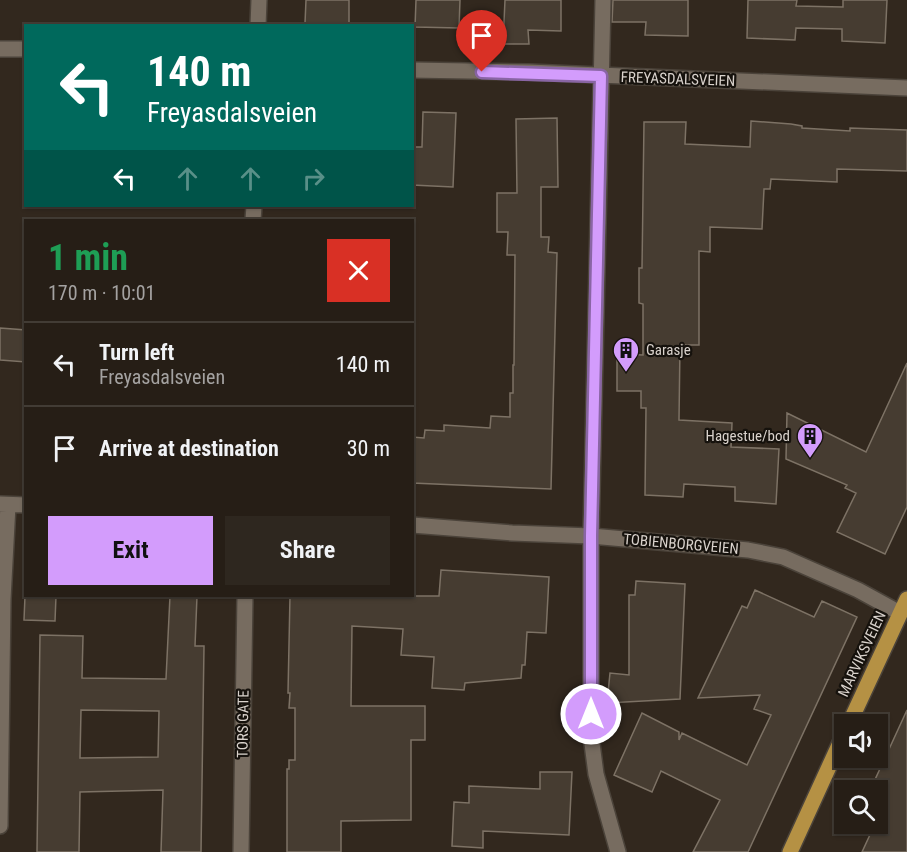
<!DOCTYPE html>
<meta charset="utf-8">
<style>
:root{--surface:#261e16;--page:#2e271f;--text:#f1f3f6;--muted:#a4a2a1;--line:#423c35;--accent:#d39cfc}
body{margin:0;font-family:"Roboto Condensed",sans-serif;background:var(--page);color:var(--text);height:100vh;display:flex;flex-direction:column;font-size:22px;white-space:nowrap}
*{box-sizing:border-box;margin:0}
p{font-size:20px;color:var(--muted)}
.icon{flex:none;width:33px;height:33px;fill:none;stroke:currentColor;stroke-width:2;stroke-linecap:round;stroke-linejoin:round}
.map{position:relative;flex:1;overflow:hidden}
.drawer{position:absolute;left:24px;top:219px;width:390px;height:378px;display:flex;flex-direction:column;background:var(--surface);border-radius:0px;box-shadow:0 2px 4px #0004,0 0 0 2px var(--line)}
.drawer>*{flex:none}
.hud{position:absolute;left:24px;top:24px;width:390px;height:183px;border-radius:0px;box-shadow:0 2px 4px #0004,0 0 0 2px var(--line);background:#00695c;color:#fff;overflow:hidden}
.buttons{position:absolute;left:834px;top:714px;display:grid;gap:12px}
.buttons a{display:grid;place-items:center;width:54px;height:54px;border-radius:0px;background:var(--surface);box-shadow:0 2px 4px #0004,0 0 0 2px var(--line);font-size:30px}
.pin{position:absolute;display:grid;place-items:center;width:51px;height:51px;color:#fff;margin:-62px -26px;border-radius:50% 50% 50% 0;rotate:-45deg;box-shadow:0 0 6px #0007}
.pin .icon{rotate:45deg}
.me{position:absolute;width:66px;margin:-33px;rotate:0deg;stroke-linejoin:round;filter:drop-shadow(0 0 4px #0008)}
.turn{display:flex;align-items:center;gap:21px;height:126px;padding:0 24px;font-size:27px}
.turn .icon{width:78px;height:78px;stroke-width:2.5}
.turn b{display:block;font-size:42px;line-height:51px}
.lanes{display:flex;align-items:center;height:57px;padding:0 24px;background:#0003;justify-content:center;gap:30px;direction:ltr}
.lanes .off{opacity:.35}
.round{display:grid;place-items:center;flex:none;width:63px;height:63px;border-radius:0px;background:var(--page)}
.head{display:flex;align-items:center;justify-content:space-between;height:102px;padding:0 24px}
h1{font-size:36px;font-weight:700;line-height:45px;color:#1e9e55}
.action{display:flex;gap:12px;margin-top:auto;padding:12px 24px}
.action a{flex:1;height:69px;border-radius:0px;background:var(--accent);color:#111;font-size:24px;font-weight:700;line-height:69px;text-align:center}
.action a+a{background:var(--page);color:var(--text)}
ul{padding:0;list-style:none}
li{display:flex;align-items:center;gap:18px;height:84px;padding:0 24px;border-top:2px solid var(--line)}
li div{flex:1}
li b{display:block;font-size:22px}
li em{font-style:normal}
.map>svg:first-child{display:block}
.building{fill:#463c31;stroke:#7d7265;stroke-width:1.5;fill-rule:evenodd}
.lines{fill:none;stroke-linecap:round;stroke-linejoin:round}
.minor-casing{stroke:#4b433a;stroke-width:18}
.major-casing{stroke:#4b433a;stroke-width:18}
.minor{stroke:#776c60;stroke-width:15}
.major{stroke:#b59144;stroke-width:15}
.route-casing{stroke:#8965a4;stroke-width:15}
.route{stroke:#d39cfc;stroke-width:10}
.labels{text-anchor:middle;stroke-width:4.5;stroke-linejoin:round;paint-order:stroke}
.street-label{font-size:15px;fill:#d9d2cc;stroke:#16120d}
.poi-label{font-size:15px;fill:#d9d2cc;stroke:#16120d;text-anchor:start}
</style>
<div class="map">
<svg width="907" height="852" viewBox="0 0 907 852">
<rect width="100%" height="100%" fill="#32281e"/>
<!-- building -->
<path class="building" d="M306 0H349V23H305Z
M416 0H460L459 28 415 27Z
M505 0H561V31L528 30 529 44H503Z
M613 0H688V36L645 35 646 22H612Z
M748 0H797L796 6 843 7V0H887L885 43 842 41V29L796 28 795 40 747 38Z
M423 112 456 113 453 187 412 185 414 147H422Z
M557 118 558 187H541V237H549L548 252 557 253 551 489 412 483V437L424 438 425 430 444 431V425L490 428 491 416 510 417V393H513V365H514L515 255H507L508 232H497V193H517L516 119Z
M751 121 791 124 802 126V128L850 131V128L907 130V171L837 169V182L771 179 770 189H764L762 229 710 227V252L699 251V345H680L679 420 732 423 731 447 779 449 776 504 735 501V487L684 484 683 497 645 495 646 408H641V391H617V354L643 355V304L639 303V268H642L644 122H686L685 144 750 147Z
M0 328 26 330V362L0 360Z
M907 363V507L885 554 837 532 856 493 845 488 847 485 786 459 787 413 866 452Z
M441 570 549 577 546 633 527 632 525 665H522L521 678 465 683 464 690 432 688 434 657 401 655 403 629 352 626 351 706H425V740H411V820L341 821V852H287V769H289V760H295V708H289L290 693H288L290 596H439Z
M636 581 685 584 680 699 607 703 610 673 629 675V595H635Z
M755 590 814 617 822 601 857 617 748 852H693L720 800 661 771 652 792 614 775 642 713 679 732V740L682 733 747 765 771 715 754 709 760 695 698 698 742 606 747 608Z
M25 596H56L55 621 24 620Z
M170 596H197L195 646H204L201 852H161L163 790 80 792 79 852H37L40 635 83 636 82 678 166 679ZM81 710 159 711 158 757 80 758Z
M907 710V852H862L875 824H878V818L889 792 873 784Z
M540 772H572L569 835 483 831V848L452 846 454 802 469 803V786L540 789Z"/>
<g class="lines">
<!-- minor casing -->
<g class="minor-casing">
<path id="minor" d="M603 0 591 536V736L596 774 618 852
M258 26 259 0
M0 49H26
M412 70 529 72 907 88
M253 220 254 206
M0 504 26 505
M412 525 512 533 591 536 748 550 783 557 858 590 900 613
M0 826 3 599 8 505
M241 852 245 596"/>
</g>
<!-- major casing -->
<g class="major-casing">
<path id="major" d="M849 724 907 599
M790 852 844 734"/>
</g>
<!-- minor -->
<use href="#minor" class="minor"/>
<!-- major -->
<use href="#major" class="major"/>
</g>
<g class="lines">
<!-- route casing -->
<g class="route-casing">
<path id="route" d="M482 72 601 76 591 536V714"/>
</g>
<!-- route -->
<use href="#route" class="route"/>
</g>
<!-- icons -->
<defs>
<g id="building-pin" transform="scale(1.35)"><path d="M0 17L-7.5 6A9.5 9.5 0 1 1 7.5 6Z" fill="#d39cfc" stroke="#16120d"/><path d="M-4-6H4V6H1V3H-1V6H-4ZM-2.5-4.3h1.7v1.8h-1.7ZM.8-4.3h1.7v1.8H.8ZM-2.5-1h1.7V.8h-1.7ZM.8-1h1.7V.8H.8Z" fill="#111"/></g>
</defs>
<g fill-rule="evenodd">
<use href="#building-pin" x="626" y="350"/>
<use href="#building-pin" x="810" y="436"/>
</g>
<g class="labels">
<!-- street labels -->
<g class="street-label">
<text transform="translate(678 79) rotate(2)" y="5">FREYASDALSVEIEN</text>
<text transform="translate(681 544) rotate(5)" y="5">TOBIENBORGVEIEN</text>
<text transform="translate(862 654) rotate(-65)" y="5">MARVIKSVEIEN</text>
<text transform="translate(243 724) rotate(-89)" y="5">TORS GATE</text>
</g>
<!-- poi labels -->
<g class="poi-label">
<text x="646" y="355">Garasje</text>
<text x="790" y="441" text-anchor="end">Hagestue/bod</text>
</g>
</g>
</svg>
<div class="buttons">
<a><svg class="icon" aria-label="sound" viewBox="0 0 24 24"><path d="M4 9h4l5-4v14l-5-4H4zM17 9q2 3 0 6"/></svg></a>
<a><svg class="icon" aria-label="search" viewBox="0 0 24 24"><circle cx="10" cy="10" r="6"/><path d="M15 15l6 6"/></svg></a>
</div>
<div class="pin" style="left:482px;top:72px;background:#d93025"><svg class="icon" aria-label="arrive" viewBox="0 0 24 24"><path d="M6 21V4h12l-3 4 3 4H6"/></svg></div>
<svg class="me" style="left:591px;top:714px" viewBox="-20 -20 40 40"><circle r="17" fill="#d39cfc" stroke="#fff" stroke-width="3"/><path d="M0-11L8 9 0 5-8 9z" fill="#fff"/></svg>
<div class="hud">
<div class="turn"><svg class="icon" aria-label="left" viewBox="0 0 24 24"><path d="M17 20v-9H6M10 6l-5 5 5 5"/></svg><div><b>140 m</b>Freyasdalsveien</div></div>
<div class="lanes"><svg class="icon" aria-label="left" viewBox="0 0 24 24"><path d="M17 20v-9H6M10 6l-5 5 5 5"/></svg><svg class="icon off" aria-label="ahead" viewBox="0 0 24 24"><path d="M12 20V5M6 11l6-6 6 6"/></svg><svg class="icon off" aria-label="ahead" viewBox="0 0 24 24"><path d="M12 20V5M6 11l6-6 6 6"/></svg><svg class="icon off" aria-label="right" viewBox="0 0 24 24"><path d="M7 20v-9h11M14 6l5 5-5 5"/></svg></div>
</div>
<section class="drawer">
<div class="head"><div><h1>1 min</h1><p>170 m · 10:01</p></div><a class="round" style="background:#d93025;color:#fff"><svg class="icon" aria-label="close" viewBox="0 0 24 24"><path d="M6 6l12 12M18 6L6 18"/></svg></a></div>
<ul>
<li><svg class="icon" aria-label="left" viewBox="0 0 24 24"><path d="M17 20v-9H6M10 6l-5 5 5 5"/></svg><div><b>Turn left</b><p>Freyasdalsveien</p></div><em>140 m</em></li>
<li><svg class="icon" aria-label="arrive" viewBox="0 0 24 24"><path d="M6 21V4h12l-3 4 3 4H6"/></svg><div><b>Arrive at destination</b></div><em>30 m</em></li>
</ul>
<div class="action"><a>Exit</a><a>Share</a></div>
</section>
</div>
